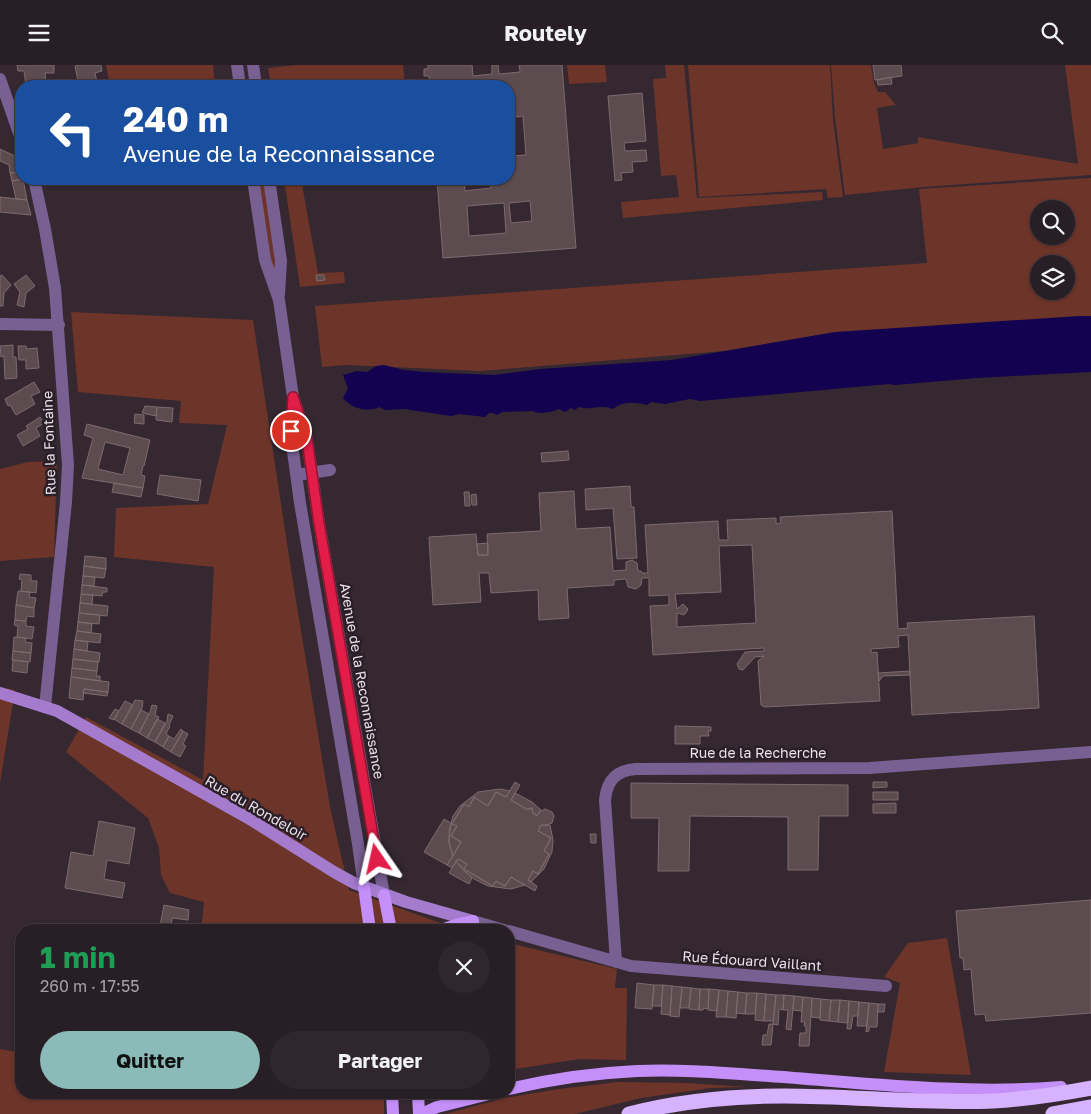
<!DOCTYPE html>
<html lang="fr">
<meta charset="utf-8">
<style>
:root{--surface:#281e25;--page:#30272d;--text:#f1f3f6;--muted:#a5a2a7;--line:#443c42;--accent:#8bbbb9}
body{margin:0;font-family:"Golos Text",sans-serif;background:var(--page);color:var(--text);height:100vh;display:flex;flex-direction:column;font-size:19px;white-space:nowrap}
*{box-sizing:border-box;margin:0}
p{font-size:16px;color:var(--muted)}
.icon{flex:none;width:28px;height:28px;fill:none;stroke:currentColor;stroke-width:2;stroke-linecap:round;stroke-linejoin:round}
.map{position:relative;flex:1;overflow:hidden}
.side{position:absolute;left:15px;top:859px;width:500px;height:175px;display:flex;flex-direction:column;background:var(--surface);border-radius:20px;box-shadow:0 1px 4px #0004,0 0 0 1px var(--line)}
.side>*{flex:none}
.top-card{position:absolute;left:15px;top:15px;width:500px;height:105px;border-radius:20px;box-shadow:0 1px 4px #0004,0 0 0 1px var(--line);background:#1a4fa0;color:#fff;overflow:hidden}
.controls{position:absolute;left:1030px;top:135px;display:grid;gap:10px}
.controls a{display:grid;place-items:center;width:45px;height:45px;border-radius:50%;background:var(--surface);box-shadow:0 1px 4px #0004,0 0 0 1px var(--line);font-size:25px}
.pin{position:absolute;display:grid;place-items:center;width:42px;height:42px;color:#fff;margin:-21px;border:2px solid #fff;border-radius:50%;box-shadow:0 1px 5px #0007}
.me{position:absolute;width:55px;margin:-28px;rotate:349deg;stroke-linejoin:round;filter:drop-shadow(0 0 4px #0008)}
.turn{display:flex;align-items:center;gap:18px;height:105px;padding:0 25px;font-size:22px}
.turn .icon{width:65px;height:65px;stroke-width:2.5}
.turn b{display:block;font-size:35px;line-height:42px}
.round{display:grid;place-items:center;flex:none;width:52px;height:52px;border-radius:26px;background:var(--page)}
.overview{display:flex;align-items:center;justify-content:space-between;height:85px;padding:0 25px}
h1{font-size:30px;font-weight:700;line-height:38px;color:#1e9e55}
.button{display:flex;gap:10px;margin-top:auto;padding:10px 25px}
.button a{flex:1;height:58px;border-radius:30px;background:var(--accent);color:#111;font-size:20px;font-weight:700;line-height:58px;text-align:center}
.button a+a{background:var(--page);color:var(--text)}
header{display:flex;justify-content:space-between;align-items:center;height:65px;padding:0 25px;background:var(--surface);font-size:22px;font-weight:700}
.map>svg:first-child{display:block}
.green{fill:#6d3429;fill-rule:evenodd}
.water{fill:#120250}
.building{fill:#5c4b4f;stroke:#7d6b6e;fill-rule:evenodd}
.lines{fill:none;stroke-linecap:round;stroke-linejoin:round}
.street{stroke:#796093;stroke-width:12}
.secondary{stroke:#a47bcd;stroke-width:12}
.primary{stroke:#c58ffa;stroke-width:12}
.highway{stroke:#d7b2ff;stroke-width:15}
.route-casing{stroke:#92132f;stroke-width:12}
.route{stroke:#e11d48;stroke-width:9}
.labels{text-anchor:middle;stroke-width:5;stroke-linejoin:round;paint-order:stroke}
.street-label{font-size:14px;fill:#e9e1e7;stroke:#2a1f28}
</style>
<header><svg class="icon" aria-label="menu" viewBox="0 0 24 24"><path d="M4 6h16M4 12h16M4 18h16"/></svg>Routely<svg class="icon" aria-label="search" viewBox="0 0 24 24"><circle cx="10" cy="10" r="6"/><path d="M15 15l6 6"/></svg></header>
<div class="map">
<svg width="1091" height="1049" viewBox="0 0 1091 1049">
<rect width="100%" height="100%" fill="#352831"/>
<!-- green -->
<path class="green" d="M106 0H213L215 21H110Z
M297 0H403L405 21H271L268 3Z
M567 0H605L607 17 569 19Z
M665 0H684L697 133 822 127 823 135 623 153 621 137 679 132 676 110 661 111 653 14 666 13Z
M688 0H830L833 55 843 132 828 133 826 124 699 132Z
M831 0H871L874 18 878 27H885L896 40 877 43 883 84 918 78V72L1078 99 1065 0H1091V110L924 122 845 130 835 53Z
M1091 113V256L481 306 347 300 322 302 315 241 927 198 919 124ZM1039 144H1066V171H1039ZM1039 199H1066V226H1039Z
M256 114H266L276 207 273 209Z
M284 114H301L318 208 344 207 345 218 300 222Z
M71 247 253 255 292 511 330 742 349 825 460 865H201L204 837 170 828 161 810 159 783 148 753 66 687 86 652 203 715 214 502 114 492 116 443 208 439 227 360 179 358 181 336 78 327Z
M57 396 54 492 0 496V404L28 397Z
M0 622 15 625 0 718Z
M947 873 971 1010 884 1007 900 918 884 912 908 878Z
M509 878 617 904 615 923H627L626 995 580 994 509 1005Z
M0 984 21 988V1028H243L288 1035 289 1028H384V1049H0Z
M618 1017 687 1018 748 1022 711 1023 641 1033 575 1049H445L505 1033 559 1024Z"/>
<!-- water -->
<path class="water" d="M1079 251H1091V307L977 313 895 320 889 319 700 336 690 334 665 339 651 337 647 340C634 337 623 336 613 344 599 339 592 346 579 342L575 345 571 343 565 347 559 344C552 347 540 350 533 346L502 347 497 350 493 348H489L485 352 460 349 451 351 404 344 385 345 379 342C368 348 350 343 343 333L348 323 343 310 357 306 367 307 376 301 384 300 404 305 425 307 494 310 540 304 672 295 835 267Z"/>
<!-- building -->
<path class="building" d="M17 0H54V8H45L46 17 26 21 24 6H18Z
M79 0H101L102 6 95 8 98 21H79L75 1Z
M428 0H472L473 11 492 9V0H498L499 9 520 7 519 0H562L576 183 443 193 437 114H464L465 126 491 123 490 114H509V55L511 91 526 90 523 51 509 53V21H430L429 11H424V4H428ZM530 136 532 156 511 158 509 138ZM504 138 506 168 469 171 467 141Z
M873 0H901L902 11 875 15Z
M891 12 892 19 878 20 877 15Z
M642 28 646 76 624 78 625 86 646 85 647 96 632 97 633 107 621 108 622 115 615 116 608 31Z
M0 84 17 92 21 107 10 108 9 100 0 96Z
M21 107V114H23L12 116 10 108Z
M23 114 27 135 16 134 12 116Z
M0 132 27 135 31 150 0 147Z
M2 210 11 220 4 228 3 241H0V211Z
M26 210 35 221 26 228 24 242 17 240 20 227 14 219Z
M316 210H324L325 215 317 216Z
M13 280V292H16L17 313 5 314 4 291 1 292 0 281Z
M18 281H26L27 284 37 283 39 303 26 304V295H19Z
M34 317 40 327 31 331 35 339 16 350 10 340 8 341 5 334Z
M145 341 157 342 156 351 142 348Z
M157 342 173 343 172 357 156 355Z
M135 349 144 350V359L134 358Z
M40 352 44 358 36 363 40 371 23 381 17 370 28 364 26 361Z
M87 359 150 375 144 401H143L141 410 145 411 143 423 82 413 93 373 84 370ZM105 377 130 383 123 410 98 404Z
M568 386 569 395 542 397 541 388Z
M160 410 201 415 198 436 157 429Z
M114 418 143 423 141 432 112 427Z
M630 421 631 442H634L637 493 617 494 613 443 586 445 585 424Z
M574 426 576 464 610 462 613 506 626 505V497L632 495 637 498 638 506H641L642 508H648L645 460 718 456 719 475H728L727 455 776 453V459L781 458 780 452 892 446 898 564 908 563 907 558 1034 551 1039 643 912 650 908 570 898 571 899 582 871 584V588L877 587 880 636 764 642 761 640 758 596 764 591 755 592 743 605 739 604 737 599 745 587 764 586V583L653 590 650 541 669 540V530L649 531V513H642L641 520 636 524 628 522 626 514 614 515V520L567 523 569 553 539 555 538 525 491 528 489 508H479L481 537 433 540 429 472 476 469 478 490H488L487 469 541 466 539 428ZM752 480 756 558 677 562V548L684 550 686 548 688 544 683 539 677 544 675 529 721 527 719 481Z
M464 427H469L470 441H465Z
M476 429 477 440H472L471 430Z
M488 478V490H478L477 479Z
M85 491 106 493V504L84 501Z
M84 501 106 504 104 513 83 511Z
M20 509 31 510V516H37L36 528 21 526 22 515 19 514Z
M83 511 95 512 94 521 82 520Z
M82 520 107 523V527H103L102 531 81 529Z
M18 526 30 527 29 532 36 533 34 543 16 540Z
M81 529 93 530 92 539 80 538Z
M80 538 108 541 107 551 79 548Z
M16 540 34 543V552L27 551 26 556 15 555Z
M79 548 100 550 99 559 78 557Z
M15 555 26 556V561L34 562 32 574 17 572 18 561 14 560Z
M78 557 92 559 91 568 77 566Z
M77 566 101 569 100 578 75 575Z
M14 572 26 573 25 577 32 578 31 588 13 586Z
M75 575 88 577 87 586 74 584Z
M74 584 100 588 99 597 73 594Z
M13 586 31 588 30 597 12 595Z
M73 594 98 597 97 606 72 603Z
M13 595 28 597 27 608 12 606Z
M72 603 97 606 96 611H100V616L71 612Z
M910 606V610L883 611 879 616 878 608Z
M71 612 109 617 108 627 84 624 83 635 69 633Z
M84 624 108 627 107 631 83 628Z
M135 635 143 636 142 643 131 664 122 659Z
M125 636 133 640 122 659 114 654Z
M152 640 157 641 155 650 159 652 147 673 139 668 150 647Z
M115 644 119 646 114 655 109 653Z
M141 645 149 649 139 668 131 664Z
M168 649 173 651 169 660 170 661 166 669 169 671 163 682 155 677 167 656Z
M157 654 165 658 155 677 147 673Z
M675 661 711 662V666H708L709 671H700V679H675Z
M181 664 183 666 171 687 163 682 169 671 174 674Z
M183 666 188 669 183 679 186 681 180 692 171 687Z
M515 717 520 720 511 735 527 745 532 743 533 748 537 751 539 747 545 744 552 747 554 751 552 758 544 761 541 760 538 766 551 773 544 786 549 789 538 809 533 806 528 815 537 821 535 826 511 812 505 821 496 816 493 821 464 804 467 799 458 794 452 803 447 800 461 777 451 771 457 761 452 759 464 739 469 742 474 732 488 741 496 727 506 732Z
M873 717H887V722L873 723Z
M631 718 848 720V751H819L818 805H788V752L690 751 689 806H658L659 753H631Z
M500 724 510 726 506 732 496 727 488 741 474 732 469 742 464 739 452 759 457 761 451 771 461 777 453 791 449 778V766L453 751 460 741 478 727Z
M873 727H898V735H873Z
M515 728 532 737 541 745 537 751 533 748 532 743 527 744 511 735Z
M896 738V748H873V739Z
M444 754 451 758 449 778 453 791 447 800 424 787Z
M99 756 135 763 129 799 107 795 104 814 125 818 122 833 65 823 71 787 93 791Z
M541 760H550L553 775 552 787 544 804 531 817 528 815 533 806 538 809 549 789 544 786 551 773 538 766Z
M590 769H596V778H591Z
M458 794 467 799 464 804 493 821 496 816 505 821 511 812 525 820 511 824 488 821 474 814 465 807 456 796Z
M456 796 472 813 469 819 449 808Z
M1091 835V948L986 956 985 949 975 950 971 904 964 905 963 893H960L956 846Z
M164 840 189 845 188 855 172 853 171 863 160 861Z
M637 918 654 920 652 944 635 943Z
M654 920H663L661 941H652Z
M663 920 672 921 670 950 661 949Z
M672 921 682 922 679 952 670 951Z
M682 922 691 923 689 943H680Z
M691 923 700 924 699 945 689 944Z
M700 924H709L708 944 703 943V945H699Z
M709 924 719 925 717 946 708 945Z
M719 925 728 926 726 952H716Z
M728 926 738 927 736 953 726 952Z
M738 927 747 928 745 949 736 948Z
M747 928H757L755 949H745Z
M757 928 766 929 764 956 755 955Z
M766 929 776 930 773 956H764Z
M776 930H784L783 945 779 944 778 960 773 959Z
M784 930 794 931 791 965 786 964 788 945H783Z
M794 931 803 932 802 946 793 945Z
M803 932 812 933 809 981H799L800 968H806V961H804L805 957H801Z
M812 933 821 934 820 953 811 952Z
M821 934 831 935 829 956 820 955Z
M831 935H840L838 957 829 956Z
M840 935 849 936 848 958 838 957Z
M849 936 859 937 858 951H853L851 964H847Z
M859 937 869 938 867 961H857Z
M869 938 878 939 877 962H869V966L866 967Z
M878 939H885L884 947H878Z
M769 959H773L771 980H762L763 970H767Z"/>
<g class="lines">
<!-- street -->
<path class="street" d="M237 0 240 21
M253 0 256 21
M0 14 21 74
M34 114 45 164 55 223 68 400 66 437 45 642
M253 114 265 195 279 235 293 332 307 374 319 458 384 830
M269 114 281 196 279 230
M0 259 59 260
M293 337 292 379 300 438 358 779 364 822
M303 409 330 405
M473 856 504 865
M509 866 631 901 886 921
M616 897 605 735C607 715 617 705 636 704L869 703 1091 687"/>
<!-- secondary -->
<path class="secondary" d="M0 628 57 646 248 753 334 807 354 818 406 837 473 856"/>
<!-- primary -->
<path class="primary" d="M364 822 370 865
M384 830 391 865
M441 865 459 859 473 856
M509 1024C551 1014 594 1008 637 1006 681 1004 725 1008 769 1011 867 1018 964 1030 1061 1022
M392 1028 393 1049
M418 1028 419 1049
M422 1049 437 1042 493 1028"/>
<!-- highway -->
<path class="highway" d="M629 1049C680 1036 732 1031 784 1031 853 1031 923 1039 993 1036 1026 1034 1059 1029 1091 1023
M1053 1049 1091 1042"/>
</g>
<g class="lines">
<!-- route casing -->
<g class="route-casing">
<path id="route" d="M291 366 293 332 307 374 319 458 377 794"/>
</g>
<!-- route -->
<use href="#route" class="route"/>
</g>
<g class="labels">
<!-- street labels -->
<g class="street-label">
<text transform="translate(49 378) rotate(-92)" y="5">Rue la Fontaine</text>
<text transform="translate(362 616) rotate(80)" y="5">Avenue de la Reconnaissance</text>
<text x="758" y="693">Rue de la Recherche</text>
<text transform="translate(256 743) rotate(30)" y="5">Rue du Rondeloir</text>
<text transform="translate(752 896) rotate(4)" y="5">Rue Édouard Vaillant</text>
</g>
</g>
</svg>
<div class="controls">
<a><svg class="icon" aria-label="search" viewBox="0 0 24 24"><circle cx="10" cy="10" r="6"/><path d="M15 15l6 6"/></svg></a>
<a><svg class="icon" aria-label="layers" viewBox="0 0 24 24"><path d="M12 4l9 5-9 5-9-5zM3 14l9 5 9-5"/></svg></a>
</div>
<div class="pin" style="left:291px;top:366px;background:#d93025"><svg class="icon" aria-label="arrive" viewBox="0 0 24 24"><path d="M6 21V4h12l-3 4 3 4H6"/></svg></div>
<svg class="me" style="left:377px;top:794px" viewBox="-20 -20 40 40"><path d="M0-17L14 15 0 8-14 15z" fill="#e11d48" stroke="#fff" stroke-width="4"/></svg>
<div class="top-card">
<div class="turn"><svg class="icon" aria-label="left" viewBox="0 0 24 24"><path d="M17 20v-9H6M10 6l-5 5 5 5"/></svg><div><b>240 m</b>Avenue de la Reconnaissance</div></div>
</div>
<section class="side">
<div class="overview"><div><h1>1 min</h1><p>260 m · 17:55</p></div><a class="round"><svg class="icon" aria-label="close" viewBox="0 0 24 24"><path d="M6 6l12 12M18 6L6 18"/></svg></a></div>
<div class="button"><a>Quitter</a><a>Partager</a></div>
</section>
</div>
